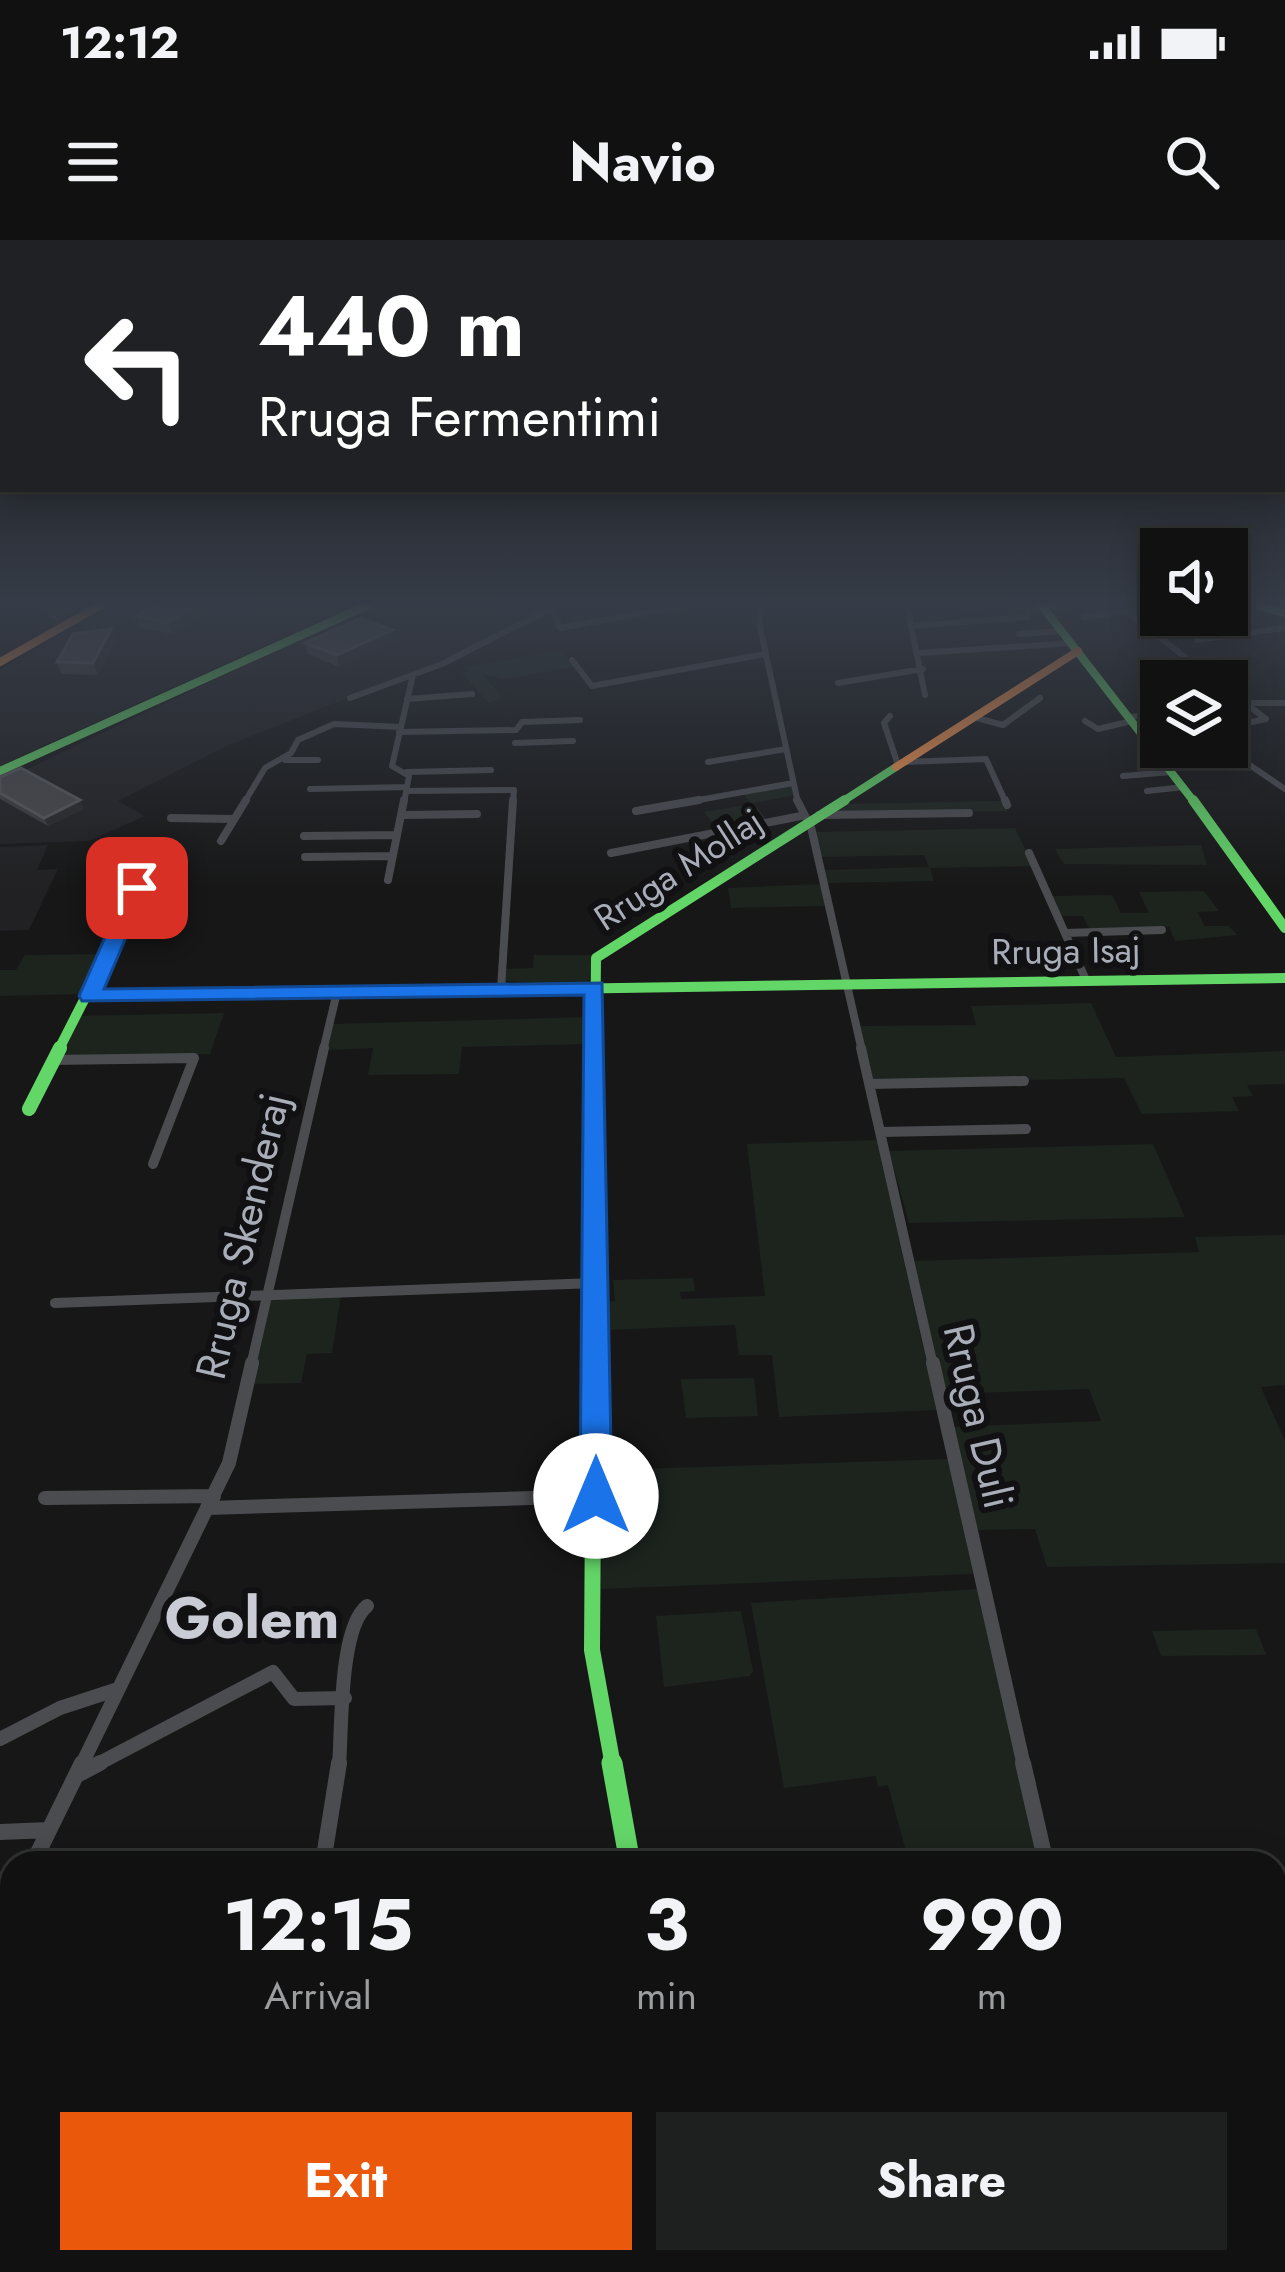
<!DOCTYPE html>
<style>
:root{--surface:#111;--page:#1e1f1f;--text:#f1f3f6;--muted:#9c9d9f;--line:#303131;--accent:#ea580c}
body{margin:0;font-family:Jost,sans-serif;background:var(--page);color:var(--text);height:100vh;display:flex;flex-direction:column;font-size:45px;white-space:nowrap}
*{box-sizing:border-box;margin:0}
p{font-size:39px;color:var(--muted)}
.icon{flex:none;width:66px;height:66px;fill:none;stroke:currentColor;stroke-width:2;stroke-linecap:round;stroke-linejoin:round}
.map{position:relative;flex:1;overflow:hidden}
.panel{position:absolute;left:0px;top:1611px;width:1287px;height:423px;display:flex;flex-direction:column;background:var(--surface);border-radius:36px 36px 0 0;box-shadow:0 6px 30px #0003,0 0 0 3px var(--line)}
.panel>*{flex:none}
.guide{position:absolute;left:0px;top:0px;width:1287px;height:252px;box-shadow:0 6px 30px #0003,0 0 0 3px var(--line);background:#202124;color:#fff;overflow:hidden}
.fabs{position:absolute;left:1140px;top:288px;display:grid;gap:24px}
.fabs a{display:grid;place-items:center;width:108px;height:108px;border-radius:0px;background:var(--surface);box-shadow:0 6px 30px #0003,0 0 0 3px var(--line);font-size:60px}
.pin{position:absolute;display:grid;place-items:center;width:102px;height:102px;color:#fff;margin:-51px;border-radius:24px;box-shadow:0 6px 18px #0006}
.me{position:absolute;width:132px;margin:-66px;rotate:0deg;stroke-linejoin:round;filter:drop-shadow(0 0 9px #0008)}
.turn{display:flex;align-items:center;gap:42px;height:252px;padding:0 60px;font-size:54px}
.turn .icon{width:156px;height:156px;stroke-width:2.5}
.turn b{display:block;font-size:84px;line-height:102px}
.eta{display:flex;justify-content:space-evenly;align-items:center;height:204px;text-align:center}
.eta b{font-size:72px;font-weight:700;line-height:84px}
.button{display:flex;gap:24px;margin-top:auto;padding:24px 60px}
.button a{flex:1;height:138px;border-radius:0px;background:var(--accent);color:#fff;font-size:48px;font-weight:700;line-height:138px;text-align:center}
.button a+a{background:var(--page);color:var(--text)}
.status{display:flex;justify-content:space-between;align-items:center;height:84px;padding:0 60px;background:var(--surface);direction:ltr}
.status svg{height:33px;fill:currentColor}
header{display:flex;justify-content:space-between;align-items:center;height:156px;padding:0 60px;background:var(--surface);font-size:54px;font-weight:700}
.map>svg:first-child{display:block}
.built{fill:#212123}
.green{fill:#1d241e}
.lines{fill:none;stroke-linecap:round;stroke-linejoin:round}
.street-far4{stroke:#4b4c50;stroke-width:6}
.street-far3{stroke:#4b4c50;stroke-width:8}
.street-far2{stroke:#4b4c50;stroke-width:10}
.street-far1{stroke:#4b4c50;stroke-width:14}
.street{stroke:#4b4c50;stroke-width:16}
.fast-far4{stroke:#63d668;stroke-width:8}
.fast-far3{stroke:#63d668;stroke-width:10}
.fast-far2{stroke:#63d668;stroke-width:14}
.fast-far1{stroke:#63d668;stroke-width:16}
.fast{stroke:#63d668;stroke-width:21}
.slow-far1{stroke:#ff974d;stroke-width:8}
.slow{stroke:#ff974d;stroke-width:21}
.wall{fill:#3d3d3f}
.shaded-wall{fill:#29292a}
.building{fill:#49494c;stroke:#58595d;stroke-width:3}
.route{fill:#1a73e8;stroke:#114b97;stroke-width:3}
.labels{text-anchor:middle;stroke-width:12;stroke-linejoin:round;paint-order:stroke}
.far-street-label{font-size:36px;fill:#a8adb8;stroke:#111113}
.street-label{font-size:42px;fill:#a8adb8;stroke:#111113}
.near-quarter-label{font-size:57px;font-weight:bold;fill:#c9ccd4;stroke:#111113}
</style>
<div class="status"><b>12:12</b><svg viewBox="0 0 49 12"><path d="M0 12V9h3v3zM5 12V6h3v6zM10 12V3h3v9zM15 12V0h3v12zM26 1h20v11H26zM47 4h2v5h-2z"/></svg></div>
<header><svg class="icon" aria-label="menu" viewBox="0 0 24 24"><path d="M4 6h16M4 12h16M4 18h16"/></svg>Navio<svg class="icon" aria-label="search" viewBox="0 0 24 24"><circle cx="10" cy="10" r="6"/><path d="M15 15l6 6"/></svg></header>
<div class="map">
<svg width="1285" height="2032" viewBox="0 0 1285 2032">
<rect width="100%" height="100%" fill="#171717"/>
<!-- built -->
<path class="built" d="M110 366H351L0 526V430Z
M369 366H514L537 373 449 418 229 505 118 561 145 576 89 601 0 604V542Z
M48 605 37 630 58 629 29 690 0 691V607Z"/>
<!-- green -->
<path class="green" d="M562 410 574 427 505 439 483 435 503 458 488 463 460 430 471 433 463 427Z
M792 545 795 555 754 563 768 582 719 592 704 572 751 564 742 552Z
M1003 561 1008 571 830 574 841 564Z
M1015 588 1033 626 930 628 934 641 827 643 824 630 929 627 924 615 821 617 815 592Z
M1201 605 1207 625 1064 624 1055 609Z
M821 644 825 666 731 668 728 648Z
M1204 651 1219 671 1197 672 1205 686H1229L1237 695 1175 701 1169 687 1090 690 1083 676H1060L1052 656 1112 655 1121 673H1149L1139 652Z
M104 714 87 754 0 756V730H16L25 715Z
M534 715H591L589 745 503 741 505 729 533 728Z
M1091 763 1116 817 1285 811V844L1247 845 1253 856 1232 857 1239 871 1142 874 1124 838 879 843 873 841 859 786 976 785 971 766Z
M224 773 210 814 57 820 75 776Z
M588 777 589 804 462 807 459 834 368 835 373 808 327 810 333 784Z
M877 900 937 1170 779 1177 772 1115H739L735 1085 604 1090V1062L615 1061 613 1040 693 1038 695 1051 680 1052 681 1059 765 1056 747 904Z
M1153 904 1185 977 909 983 889 911Z
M1285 995V1145L1261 1147 1285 1201V1323L1047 1327 1035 1289 976 1290 952 1187 1101 1181 1089 1149 944 1154 912 1021 1199 1012 1195 997Z
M341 1055 332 1113 307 1114 301 1143 249 1144 271 1056Z
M754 1138 758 1176 686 1178 681 1139Z
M949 1219 973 1334 601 1349 603 1230Z
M977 1349 1041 1623H909L888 1545 878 1547 876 1536 784 1548 751 1363Z
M741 1371 753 1431 750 1436 664 1447 656 1376Z
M1256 1389 1266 1415 1161 1416 1152 1391Z
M913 2022H1088L1090 2032H915Z"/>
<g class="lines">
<!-- street-far4 -->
<path class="street-far4" d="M762 366 759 382 798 563
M907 366 925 455
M963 366H981
M1020 366H1072
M551 368 560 388 681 366
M1126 371 1200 429
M1084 377 1161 366
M913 386 1027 377 1030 368
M1019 394 1062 391
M1197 400 1285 388
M920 413 1072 403
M572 420 592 446 765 414
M838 443 923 429
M350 458 442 424 556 366
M407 459 472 454
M1245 463H1285
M1227 465 1245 463 1266 479 1227 487
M890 476 884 483 898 525
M973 477 1003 485 1040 458
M1129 477 1157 474
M1085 481 1098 489 1132 481
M399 492 516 490 522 482 580 480
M1145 498 1161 496
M515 503 573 501
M1223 507 1285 549
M285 520H318
M708 522 786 509
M903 522 986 519 1006 563
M407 532 491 530
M1123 536 1172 532
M310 549 407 547
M406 551 514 550 513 563
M1147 551 1184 547
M244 563 265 528 291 513 298 500 334 484 401 487
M404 563 409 536 392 526 413 435
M682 563 793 543"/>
<!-- street-far3 -->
<path class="street-far3" d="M797 560 811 587 862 811
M1005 560 1007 565
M636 571 699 560
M402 575 477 574
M819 575 969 573
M171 578 232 579
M304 596 397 595
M221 601 246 560
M611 613 801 576
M1029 613 1086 740
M305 617 392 616
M388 640 404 560
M1065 693 1162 690
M501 749 513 560
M90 756 147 630
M323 811 337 752"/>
<!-- street-far2 -->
<path class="street-far2" d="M861 808 933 1126
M52 820 194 818 153 924
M870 844 1024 841
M881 892 1026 889
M55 1063 595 1043
M251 1126 324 808"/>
<!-- street-far1 -->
<path class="street-far1" d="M933 1123 1024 1526
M45 1258 214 1256
M208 1268 596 1256
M0 1499 60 1468 118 1449
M81 1526 229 1223 252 1123
M94 1526 273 1432 294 1459 345 1458
M339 1526C342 1489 339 1388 367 1366"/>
<!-- street -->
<path class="street" d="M1023 1523 1046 1623
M77 1535 100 1523
M0 1592 49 1590
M33 1623 82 1523
M323 1623 339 1523
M1275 1738H1285
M1140 2022 1142 2032"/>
<!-- fast-far4 -->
<path class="fast-far4" d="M1042 366 1195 563
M1260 366 1285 373
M0 531 366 366
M840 563 896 527"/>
<!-- fast-far3 -->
<path class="fast-far3" d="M1193 560 1285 688
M58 811 86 756 1285 738
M595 811 596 718 845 560"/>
<!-- fast-far2 -->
<path class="fast-far2" d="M29 869 60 808
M594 1126 595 808"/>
<!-- fast-far1 -->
<path class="fast-far1" d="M594 1123 592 1410 613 1526"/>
<!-- fast -->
<path class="fast" d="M612 1523 630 1623
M1275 1646H1285"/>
<!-- slow-far1 -->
<path class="slow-far1" d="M0 422 99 366
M896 527 1078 411"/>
<!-- slow -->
<path class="slow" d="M0 1686 12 1685"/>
</g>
<!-- wall -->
<path class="wall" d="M45 366H78L79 368 58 380 50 378Z
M154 366H218L172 394 140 388 136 376Z
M111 389 115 401 98 435 61 434 57 422Z
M394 401 339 427 308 414 305 403Z
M0 537 80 560 83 569 48 586 0 559Z"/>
<!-- shaded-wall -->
<path class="shaded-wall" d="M58 366H78L79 368 58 380 54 368Z
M196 366H218L172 394 168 383Z
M111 389 115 401 98 435 93 423Z
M392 390 394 401 339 427 337 415Z
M80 560 83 569 48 586 44 578Z"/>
<!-- building -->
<path class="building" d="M154 366H196L168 383 136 376Z
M361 378 392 390 337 415 305 403Z
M111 389 93 423 57 422 73 394Z
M21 528 80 560 44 578 0 553V537Z"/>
<!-- sky -->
<linearGradient id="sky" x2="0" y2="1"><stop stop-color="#0d0d0d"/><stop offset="0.56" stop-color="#363c47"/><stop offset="1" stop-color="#363c47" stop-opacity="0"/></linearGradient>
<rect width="1285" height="650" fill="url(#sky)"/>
<!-- route -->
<path class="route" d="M137 642 147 648 104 749 602 743 612 1256 607 1266 596 1270 584 1266 580 1256 584 755 82 761 79 756 127 648Z"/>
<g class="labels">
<!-- far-street labels -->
<g class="far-street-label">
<text transform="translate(678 629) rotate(-33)" y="13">Rruga Mollaj</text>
<text transform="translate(1066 710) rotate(-1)" y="13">Rruga Isaj</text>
</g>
<!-- street labels -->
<g class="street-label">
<text transform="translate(242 996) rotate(-77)" y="15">Rruga Skenderaj</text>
<text transform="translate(979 1176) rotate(77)" y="15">Rruga Duli</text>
</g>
<!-- near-quarter labels -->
<g class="near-quarter-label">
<text x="252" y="1398">Golem</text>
</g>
</g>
</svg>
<div class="fabs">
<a><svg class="icon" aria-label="sound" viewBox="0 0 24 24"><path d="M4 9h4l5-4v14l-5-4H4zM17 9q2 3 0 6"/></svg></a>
<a><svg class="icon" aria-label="layers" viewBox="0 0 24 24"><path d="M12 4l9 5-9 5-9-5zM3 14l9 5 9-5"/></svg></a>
</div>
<div class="pin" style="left:137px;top:648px;background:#d93025"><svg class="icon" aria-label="arrive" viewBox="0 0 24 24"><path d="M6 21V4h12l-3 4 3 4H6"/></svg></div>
<svg class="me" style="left:596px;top:1256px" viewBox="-20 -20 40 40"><circle r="19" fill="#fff"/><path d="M0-13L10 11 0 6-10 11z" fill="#1a73e8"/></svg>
<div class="guide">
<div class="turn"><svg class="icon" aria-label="left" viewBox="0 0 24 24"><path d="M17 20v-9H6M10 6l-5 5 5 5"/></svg><div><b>440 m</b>Rruga Fermentimi</div></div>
</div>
<section class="panel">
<div class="eta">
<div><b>12:15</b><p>Arrival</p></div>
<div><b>3</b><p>min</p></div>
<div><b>990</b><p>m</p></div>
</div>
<div class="button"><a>Exit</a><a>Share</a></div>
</section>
</div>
